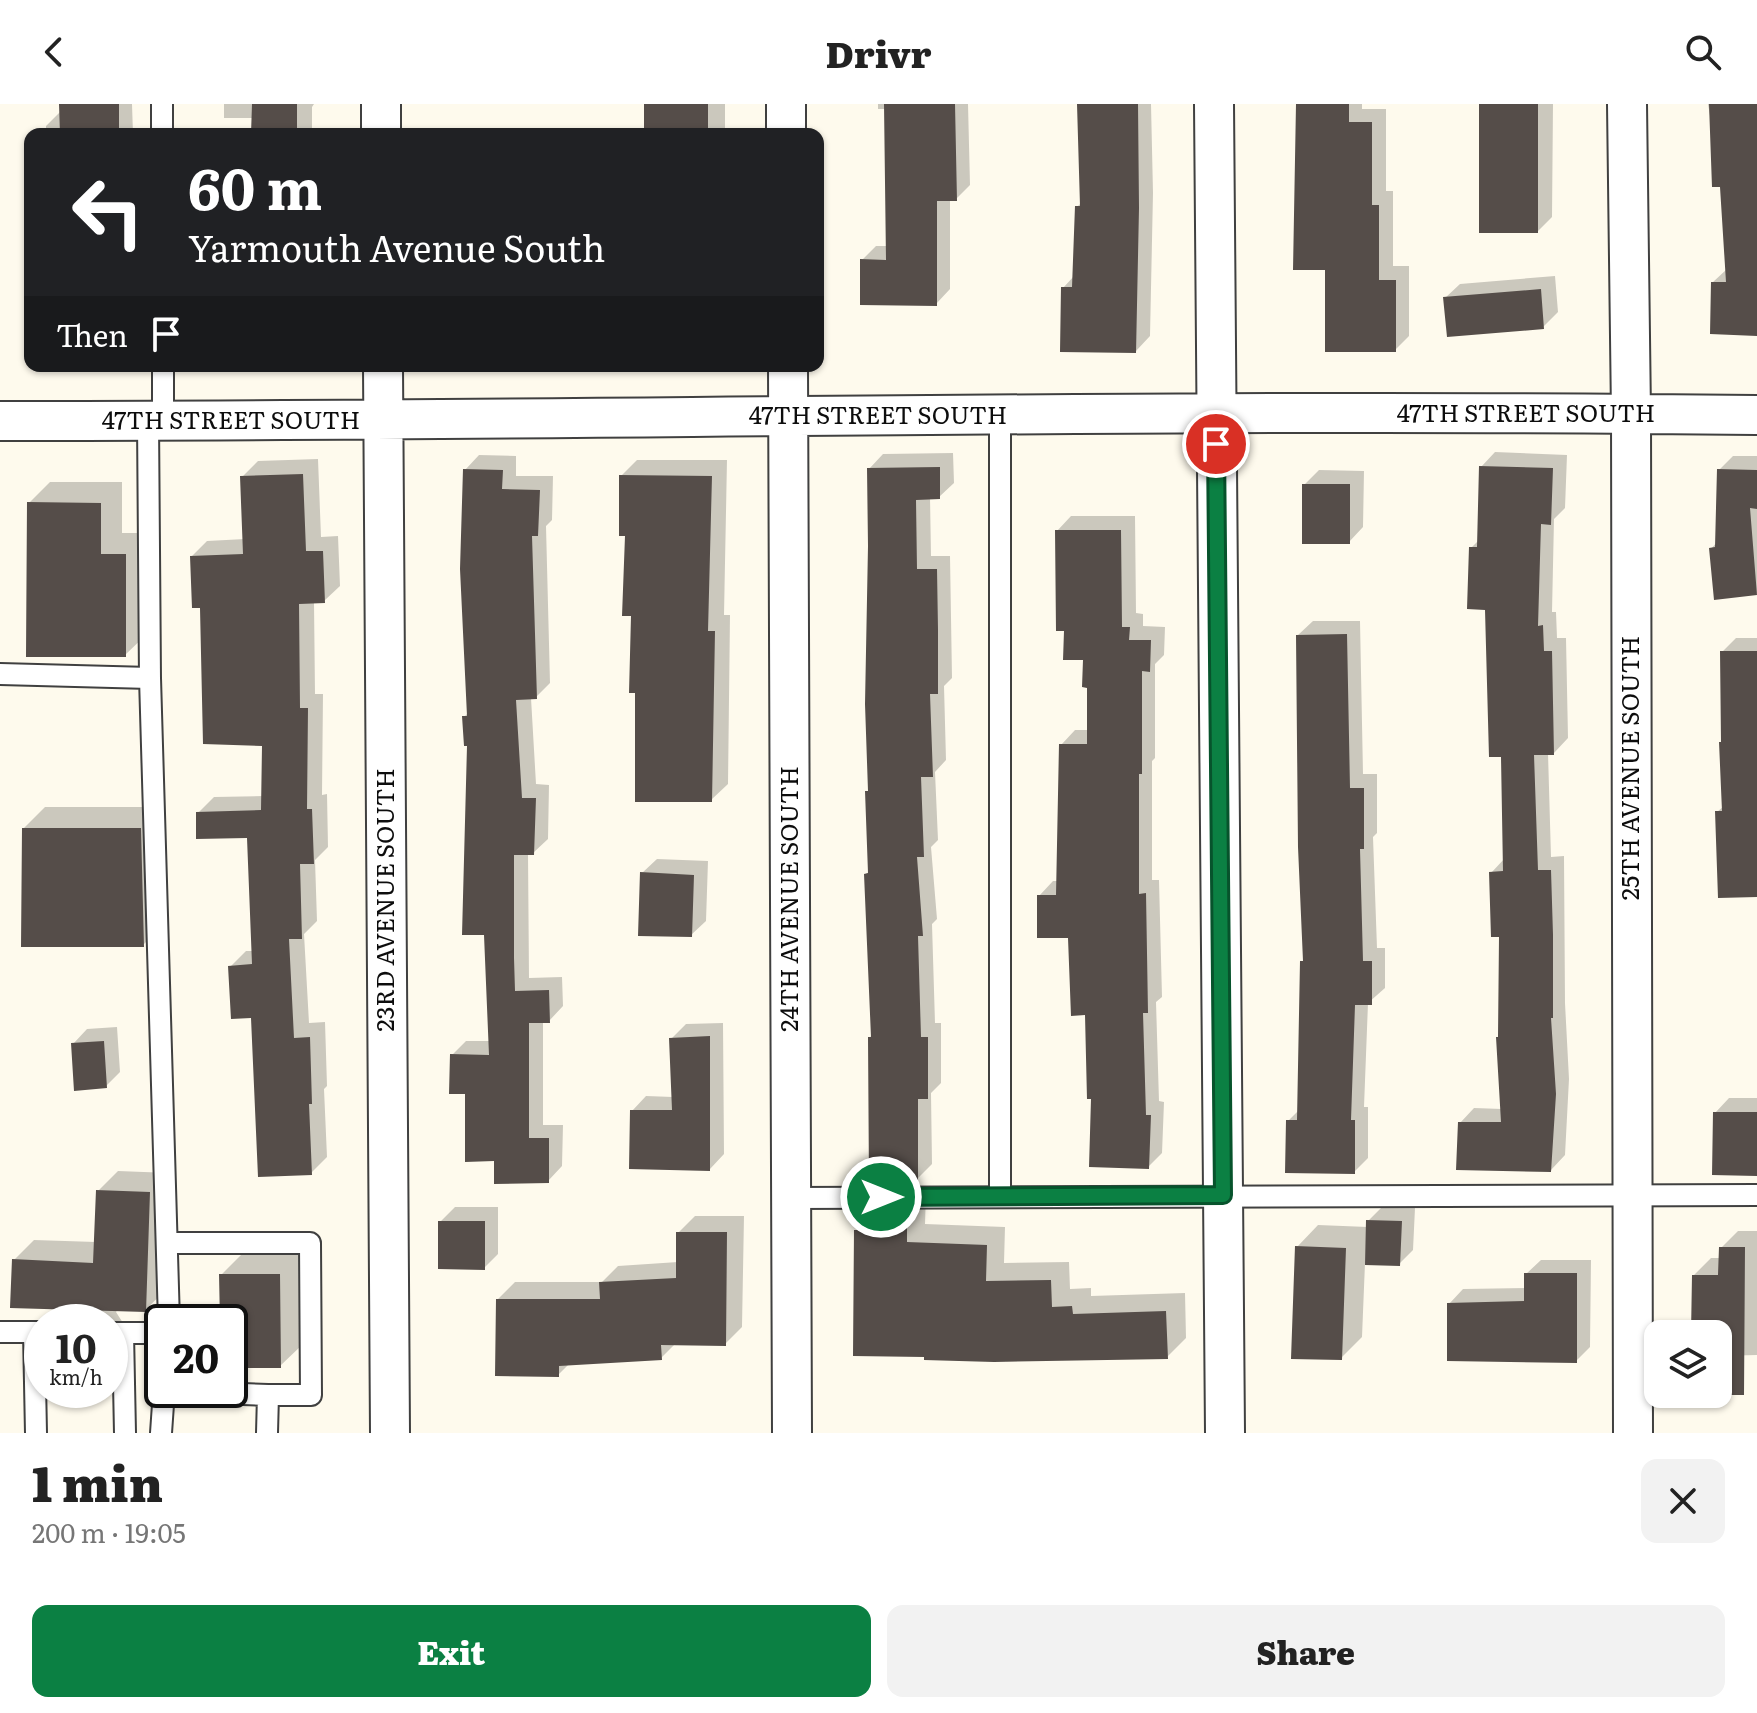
<!DOCTYPE html>
<meta charset="utf-8">
<style>
:root{--surface:#fff;--page:#f2f2f2;--text:#222;--muted:#767676;--accent:#0b8043}
body{margin:0;font-family:Literata,serif;background:var(--page);color:var(--text);height:100vh;display:flex;flex-direction:column;font-size:30px;white-space:nowrap}
*{box-sizing:border-box;margin:0}
p{font-size:26px;color:var(--muted)}
.icon{flex:none;width:44px;height:44px;fill:none;stroke:currentColor;stroke-width:2;stroke-linecap:round;stroke-linejoin:round}
.map{position:relative;height:1329px;overflow:hidden}
.side{display:flex;flex-direction:column;background:var(--surface);flex:1}
.side>*{flex:none}
.hud{position:absolute;left:24px;top:24px;width:800px;height:244px;border-radius:16px;box-shadow:0 2px 6px #0004;background:#202124;color:#fff;overflow:hidden}
.fabs{position:absolute;left:1644px;top:1216px;display:grid;gap:16px}
.fabs a{display:grid;place-items:center;width:88px;height:88px;border-radius:16px;background:var(--surface);box-shadow:0 2px 6px #0004;font-size:40px}
.speed{position:absolute;left:24px;top:1200px;display:flex;gap:16px;font-size:40px;font-weight:700;text-align:center}
.speed>*{display:grid;place-content:center;width:104px;height:104px;border-radius:50%;background:var(--surface);box-shadow:0 2px 6px #0004;line-height:1}
.speed small{font-size:20px;font-weight:400}
.speed .limit{border:4px solid #111;border-radius:12px;background:#fff;color:#111}
.pin{position:absolute;display:grid;place-items:center;width:68px;height:68px;color:#fff;margin:-34px;border:4px solid #fff;border-radius:50%;box-shadow:0 2px 8px #0007}
.me{position:absolute;width:88px;margin:-44px;rotate:90deg;stroke-linejoin:round;filter:drop-shadow(0 0 6px #0008)}
.turn{display:flex;align-items:center;gap:28px;height:168px;padding:0 32px;font-size:36px}
.turn .icon{width:104px;height:104px;stroke-width:2.5}
.turn b{display:block;font-size:56px;line-height:68px}
.then{display:flex;align-items:center;height:76px;padding:0 32px;background:#0003;gap:16px;font-size:30px}
.round{display:grid;place-items:center;flex:none;width:84px;height:84px;border-radius:16px;background:var(--page)}
.head{display:flex;align-items:center;justify-content:space-between;height:136px;padding:0 32px}
h1{font-size:48px;font-weight:800;line-height:60px}
.action{display:flex;gap:16px;margin-top:auto;padding:16px 32px}
.action a{flex:1;height:92px;border-radius:16px;background:var(--accent);color:#fff;font-size:32px;font-weight:800;line-height:92px;text-align:center}
.action a+a{background:var(--page);color:var(--text)}
header{display:flex;justify-content:space-between;align-items:center;height:104px;padding:0 32px;background:var(--surface);font-size:36px;font-weight:800}
.map>svg:first-child{display:block}
.shadow{fill:#0003}
.building{fill:#554d49}
.lines{fill:none;stroke-linecap:round;stroke-linejoin:round}
.service-casing{stroke:#404040;stroke-width:24}
.minor-casing{stroke:#404040;stroke-width:42}
.service{stroke:#fff;stroke-width:20}
.minor{stroke:#fff;stroke-width:38}
.route-casing{stroke:#07532c;stroke-width:20}
.route{stroke:#0b8043;stroke-width:14}
.labels{text-anchor:middle;stroke-width:8;stroke-linejoin:round;paint-order:stroke}
.street-label{font-size:24px;fill:#0d0d0d;stroke:#fff}
</style>
<header><svg class="icon" aria-label="back" viewBox="0 0 24 24"><path d="M15 5l-7 7 7 7"/></svg>Drivr<svg class="icon" aria-label="search" viewBox="0 0 24 24"><circle cx="10" cy="10" r="6"/><path d="M15 15l6 6"/></svg></header>
<div class="map">
<svg width="1757" height="1329" viewBox="0 0 1757 1329">
<rect width="100%" height="100%" fill="#fefaed"/>
<!-- shadow -->
<path class="shadow" d="M61 0H132L133 30H46V22L60 8Z
M224 0H314L312 3V30H253L254 14H224Z
M646 0H725V30H646Z
M878 0H968L970 81 956 95H950V185L936 200 862 156 876 142H887L886 5H878Z
M1079 0H1151L1153 89 1150 232 1136 247 1063 184 1074 172 1077 103 1082 98Z
M1297 0H1362V5H1386V87H1393V162H1409V232L1395 246 1327 164Z
M1479 0H1553L1552 113 1538 127Z
M1708 0H1757V230L1713 178 1727 165 1722 81Z
M1555 172 1558 208 1543 223 1445 194 1460 180Z
M1495 348 1567 351 1565 404 1554 415 1552 508H1556L1557 534H1566L1568 634 1554 649H1548L1551 753 1564 752 1565 899 1569 975 1565 1051 1551 1066 1460 1019 1474 1004 1502 1005 1501 830 1491 769 1505 754 1502 650 1487 504 1471 444 1479 436 1481 363Z
M953 349 954 379 939 393H930L931 452H950L952 574 944 582 946 656 935 668 938 736 931 743 937 815 932 820 935 919H941V979L931 989 932 1060 918 1074H911L907 1079 870 933 873 931 866 770 870 767 867 688 870 685 869 365 883 350Z
M479 351 516 352V372H553L552 416 546 422 550 579 536 593 531 594 536 680 549 681 548 735 533 749H528L529 874 562 873 563 902 549 917H543V1021H563L562 1062 548 1077 495 1055 452 951 466 937H490L486 829 469 640 464 613 469 608 465 366Z
M1733 352H1757V489L1715 493 1711 445 1717 438 1719 366Z
M318 355 321 433 338 432 340 482 324 497 314 498 315 590H323L322 691 327 690 328 743 315 756 317 817 304 830 309 919 325 918 327 982 324 985 327 1053 311 1069 253 912 230 863 246 847H254L249 732 198 709 214 693 263 692 265 640 202 502 192 452 207 437 245 435 242 373 258 357Z
M637 356H727L724 511H730L728 680 711 696 627 430 621 372Z
M1319 366 1364 367 1363 423 1349 438 1304 381Z
M50 378H122V429H147V530L125 551 29 399Z
M1071 412H1135L1136 509 1143 510V522L1165 523 1164 551 1155 560V654L1152 657V776H1159L1162 893 1156 898 1159 997 1164 998 1162 1049 1148 1063 1093 993 1087 909 1070 832 1039 792 1053 777H1058L1061 641 1075 626H1089V582L1085 554 1066 526 1057 427Z
M1313 517H1360L1363 670H1377V729L1373 733 1377 844H1385V884L1368 899 1364 1003H1368V1054L1354 1068 1288 1017 1299 1006 1305 856 1298 531Z
M1736 534H1757V791L1717 708 1724 702 1722 548Z
M45 703H162L164 820 143 841 24 724Z
M657 755 708 757 706 817 691 831 642 769Z
M723 919 724 1050 710 1065 632 1007 646 992 673 993 671 935 686 920Z
M117 923 120 968 106 982 73 940 87 925Z
M1729 994H1757V1070L1715 1009Z
M118 1067 170 1069 166 1186 145 1206 118 1205 116 1208 123 1219 124 1266 110 1280V1218H61V1203L14 1156 34 1136 96 1138 98 1087Z
M890 1089H926L925 1120 1005 1123 1004 1159 1069 1158 1070 1185 1091 1184V1192L1185 1189 1186 1234 1167 1253 856 1127Z
M1383 1102 1415 1104 1413 1146 1399 1160 1365 1159 1362 1233 1341 1254 1297 1143 1318 1121 1368 1123V1117Z
M455 1103H498V1150L484 1164 440 1118Z
M695 1112H744L742 1223 725 1240 676 1239 661 1254 569 1260 558 1271 498 1195 515 1178H602L618 1162 678 1158V1129Z
M1738 1127H1757V1251L1718 1252V1230H1693L1694 1171 1711 1154H1721V1144Z
M243 1149H301L302 1241 280 1262H230V1218H222L221 1171Z
M1541 1156H1591L1590 1243 1576 1257 1449 1200 1463 1185 1526 1184V1170Z"/>
<!-- building -->
<path class="building" d="M59 0H119V30H60Z
M252 0H297V30H251Z
M644 0H708V30H644Z
M884 0H955L957 97H937V202L860 201V155L886 156Z
M1077 0H1138L1139 104 1136 249 1060 248 1061 183H1072L1075 102H1080Z
M1296 0H1349V18H1372V101H1379V176H1396V248H1325V166H1293Z
M1479 0H1538V129H1479Z
M1709 0H1757V232L1710 230 1711 178H1726L1720 83H1712Z
M1541 185 1544 225 1447 233 1443 193Z
M1479 362 1553 364 1551 421 1541 420 1538 522 1543 521 1544 547H1552L1554 651H1534L1538 766H1551L1553 831V914H1551L1556 990 1551 1068 1456 1066 1458 1018H1501L1496 933H1498L1499 833H1491L1489 768 1503 767 1501 653H1489L1485 506 1467 505 1469 443H1477Z
M940 363V395L916 396 917 465H937L938 526V590H930L933 673H921L924 753H917L923 832H918L921 933H928V995H918V1076H908V1081H869L868 933H871L864 770 868 769 865 687H868L865 600 868 442 867 364Z
M463 365 503 366 502 385 540 386 538 432H532L537 595 516 596 522 694H536L534 751H514V854L515 887 549 886 550 919H529V1034H549V1079L494 1080V1057L465 1058V990H449L450 950 489 951 484 831H462L467 642H464L462 612H467L460 465Z
M1717 365 1757 366V405L1750 404 1757 491 1714 496 1709 444 1715 443Z
M303 370 306 447H323L325 499 299 500 300 604H308L307 705H312L314 760H300L302 835H289L294 934 310 933 312 1000H309L312 1071 258 1073 251 914 231 915 228 862 252 860 247 734 196 735V708L261 706 262 642 203 640 200 504H192L190 452 243 450 240 372Z
M619 371 712 372 708 527H715L712 698H635V589H629L631 512H622L625 432H619Z
M1302 380H1350V440H1302Z
M27 398 101 399V450H126V553H26Z
M1055 426H1121L1122 523H1130L1129 536H1151L1150 568 1142 567V670H1139V790L1146 789 1148 909H1143L1146 1011H1151L1149 1065 1089 1063 1091 995H1087L1085 911 1071 912 1068 834H1037V791H1056L1059 640H1087V584L1082 583 1083 556H1063L1064 527H1056Z
M1347 530 1350 684H1364V745H1360L1363 857H1372V901H1355L1351 1016H1355V1070L1285 1069 1286 1016H1297L1300 857H1303L1298 743 1296 531Z
M1720 547H1757V793L1718 794 1715 707H1722L1719 638H1721Z
M22 724H141L144 843H21Z
M640 768 694 771 692 833 638 832Z
M710 932V1067L629 1065 630 1006H672L669 934Z
M104 937 107 984 74 987 71 939Z
M1713 1008H1757V1072L1712 1071Z
M96 1086 150 1088 146 1208 10 1204 12 1155 93 1159Z
M869 1107H907V1138L987 1141 986 1177 1051 1176 1052 1203 1072 1202 1073 1210 1166 1207 1168 1255 994 1258 924 1256V1253L853 1252 854 1126H869Z
M1366 1116 1402 1117 1400 1162 1365 1161Z
M438 1117H485V1166L438 1165Z
M676 1128H727L726 1242 661 1241 662 1256 559 1262V1273L495 1272 496 1195H600L599 1178 676 1174Z
M1295 1142 1346 1144 1342 1256 1291 1255Z
M1719 1143H1745L1744 1291H1718V1230H1691L1692 1171H1718Z
M1524 1169H1577V1259L1447 1257V1199L1524 1197Z
M219 1170H280L281 1264H230V1218H220Z"/>
<g class="lines">
<!-- service casing -->
<g class="service-casing">
<path id="service" d="M162 0V30
M163 262V317
M1000 311V1092
M0 570 150 574 148 317
M150 574 169 1218
M791 1094 1757 1091
M167 1139H310L311 1291H268L267 1329
M0 1228H42
M34 1228 36 1329
M110 1229H162
M123 1229 125 1329
M164 1287 268 1291
M161 1329 164 1286"/>
</g>
<!-- minor casing -->
<g class="minor-casing">
<path id="minor" d="M381 0V30
M786 0V30
M1214 0 1225 1329
M1627 0 1631 310 1633 1329
M383 262 390 1329
M788 262 792 1329
M0 317C586 317 1171 304 1757 311"/>
</g>
<!-- service -->
<use href="#service" class="service"/>
<!-- minor -->
<use href="#minor" class="minor"/>
</g>
<g class="lines">
<!-- route casing -->
<g class="route-casing">
<path id="route" d="M881 1093 1223 1091 1216 340"/>
</g>
<!-- route -->
<use href="#route" class="route"/>
</g>
<g class="labels">
<!-- street labels -->
<g class="street-label">
<text x="1526" y="318">47TH STREET SOUTH</text>
<text x="878" y="320">47TH STREET SOUTH</text>
<text x="231" y="325">47TH STREET SOUTH</text>
<text transform="translate(1631 664) rotate(-90)" y="8">25TH AVENUE SOUTH</text>
<text transform="translate(790 795) rotate(-90)" y="8">24TH AVENUE SOUTH</text>
<text transform="translate(386 796) rotate(-90)" y="8">23RD AVENUE SOUTH</text>
</g>
</g>
</svg>
<div class="fabs">
<a><svg class="icon" aria-label="layers" viewBox="0 0 24 24"><path d="M12 4l9 5-9 5-9-5zM3 14l9 5 9-5"/></svg></a>
</div>
<div class="speed"><div>10<small>km/h</small></div><div class="limit">20</div></div>
<div class="pin" style="left:1216px;top:340px;background:#d93025"><svg class="icon" aria-label="arrive" viewBox="0 0 24 24"><path d="M6 21V4h12l-3 4 3 4H6"/></svg></div>
<svg class="me" style="left:881px;top:1093px" viewBox="-20 -20 40 40"><circle r="17" fill="#0b8043" stroke="#fff" stroke-width="3"/><path d="M0-11L8 9 0 5-8 9z" fill="#fff"/></svg>
<div class="hud">
<div class="turn"><svg class="icon" aria-label="left" viewBox="0 0 24 24"><path d="M17 20v-9H6M10 6l-5 5 5 5"/></svg><div><b>60 m</b>Yarmouth Avenue South</div></div>
<div class="then">Then<svg class="icon" aria-label="arrive" viewBox="0 0 24 24"><path d="M6 21V4h12l-3 4 3 4H6"/></svg></div>
</div>
</div>
<section class="side">
<div class="head"><div><h1>1 min</h1><p>200 m · 19:05</p></div><a class="round"><svg class="icon" aria-label="close" viewBox="0 0 24 24"><path d="M6 6l12 12M18 6L6 18"/></svg></a></div>
<div class="action"><a>Exit</a><a>Share</a></div>
</section>
